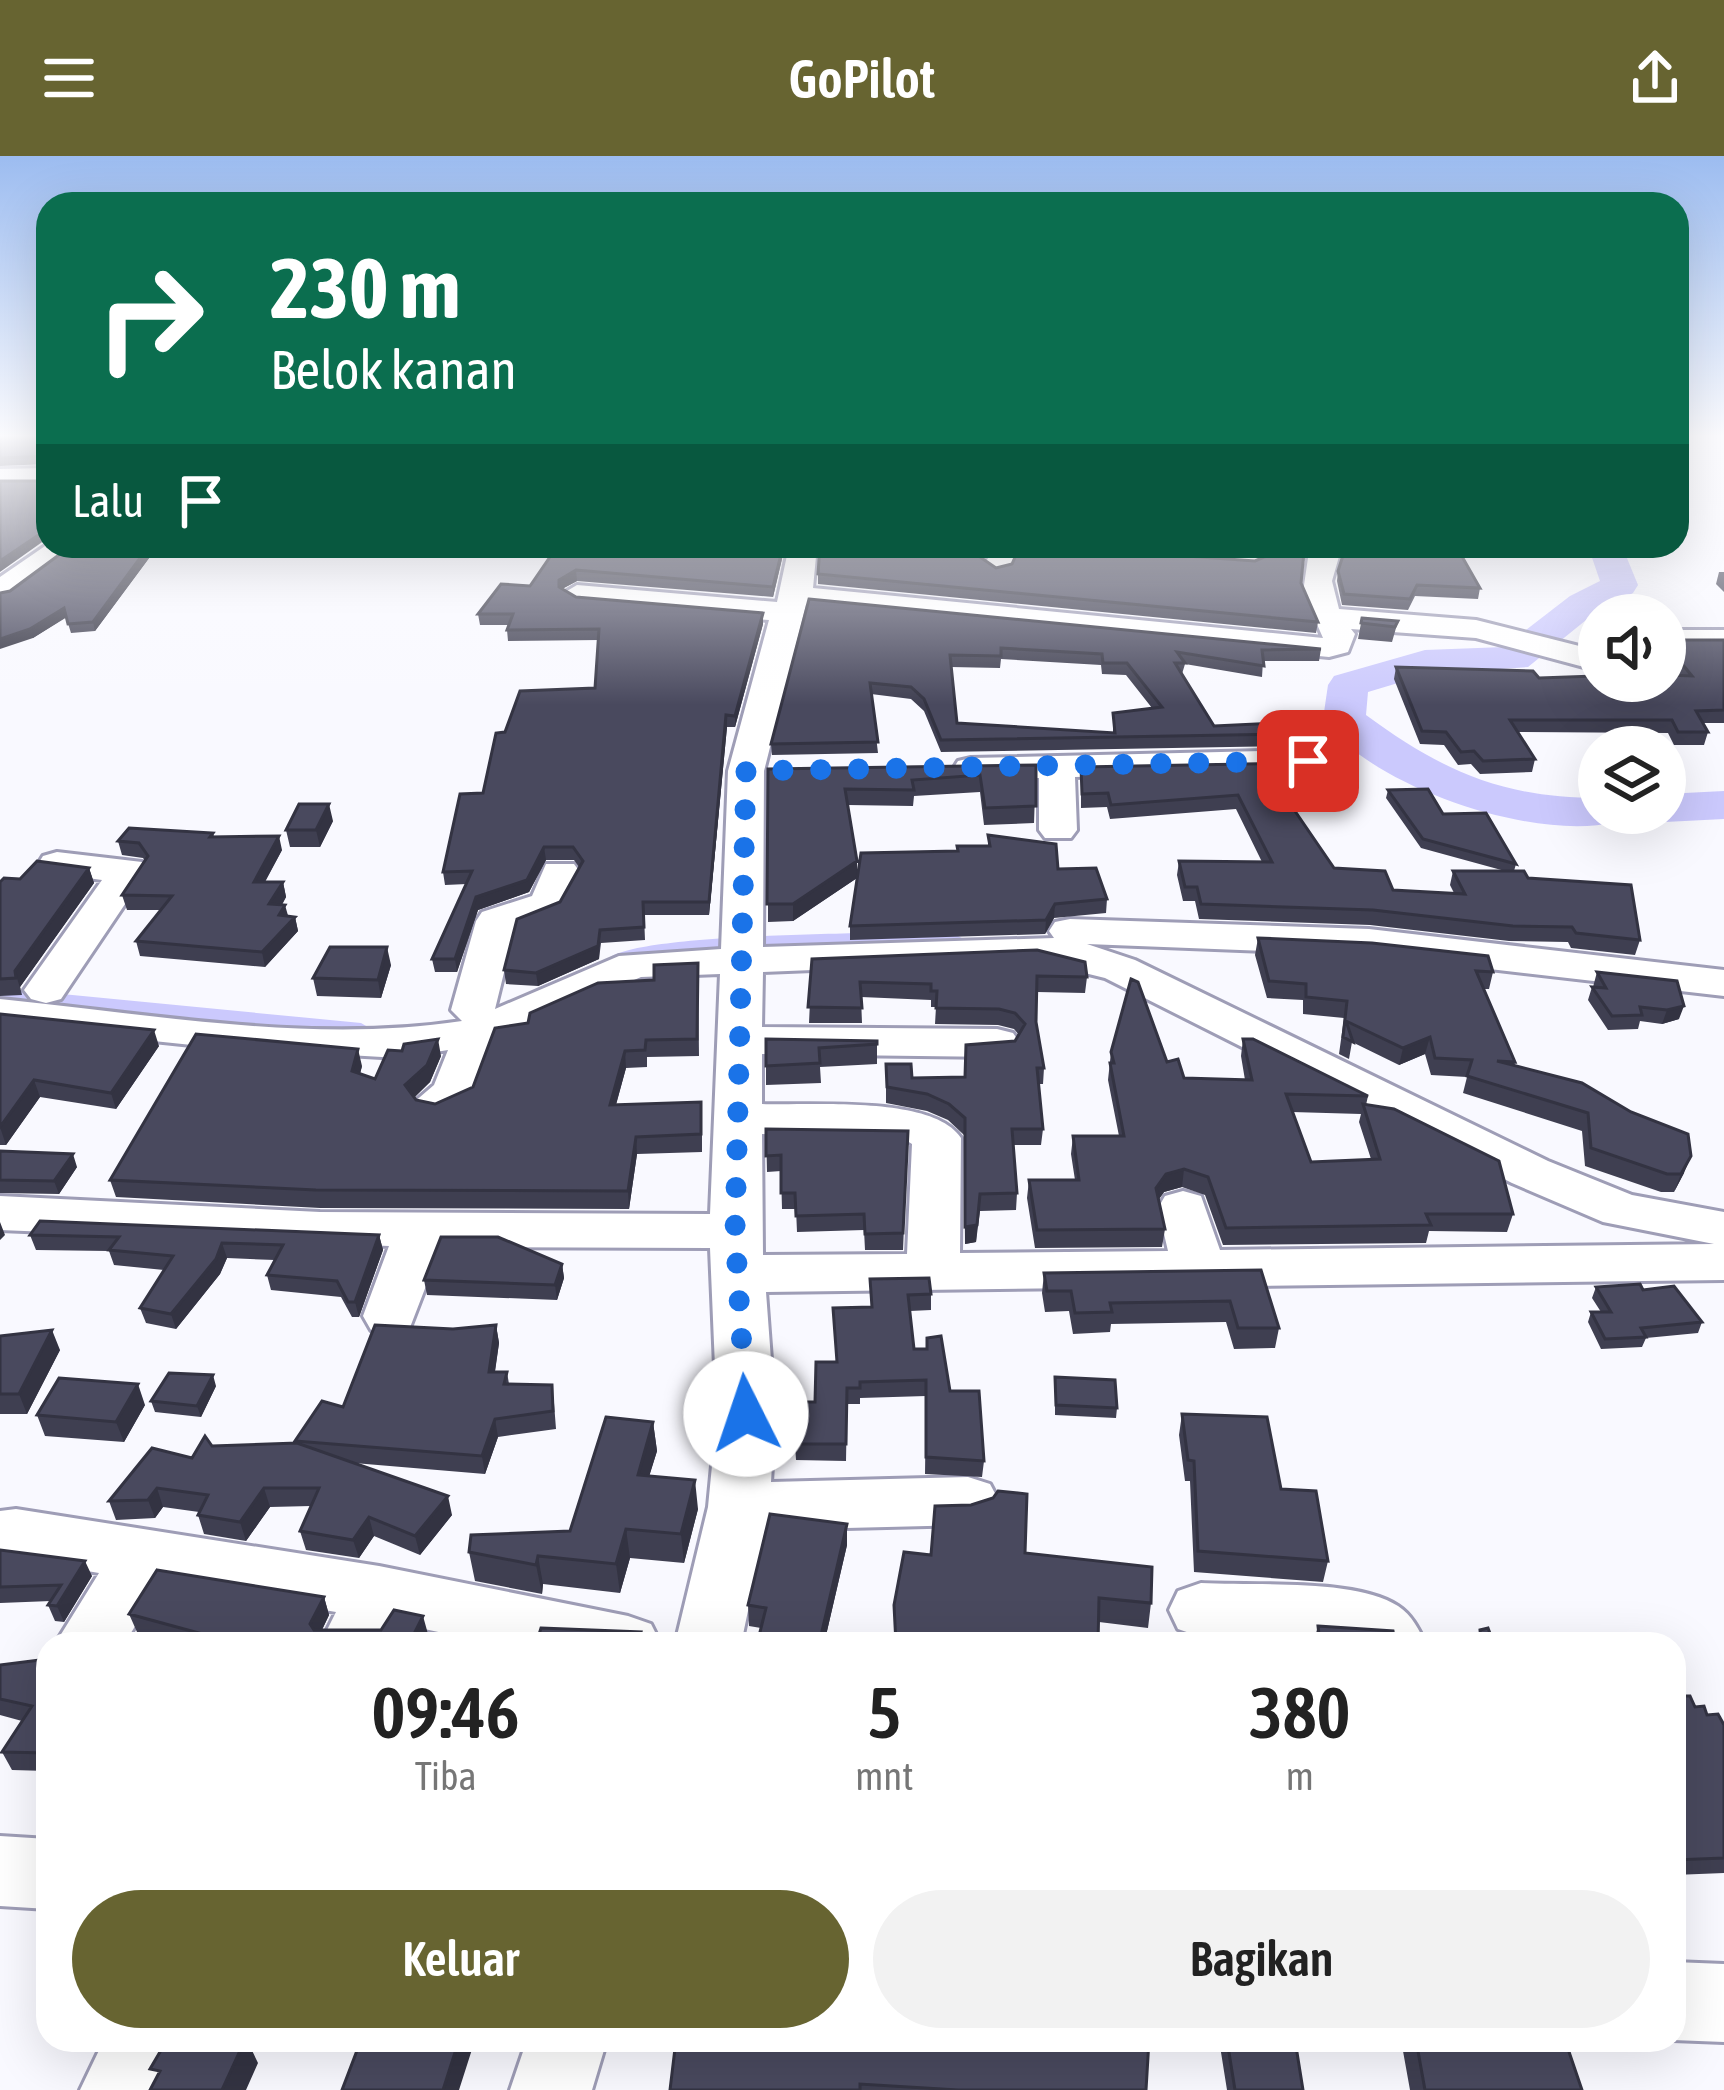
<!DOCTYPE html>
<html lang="id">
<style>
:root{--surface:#fff;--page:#f2f2f2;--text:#222;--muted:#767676;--accent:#676431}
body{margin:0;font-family:"Asap Condensed",sans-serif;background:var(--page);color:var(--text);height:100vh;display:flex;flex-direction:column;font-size:45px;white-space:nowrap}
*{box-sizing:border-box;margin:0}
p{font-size:39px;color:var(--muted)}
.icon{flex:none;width:66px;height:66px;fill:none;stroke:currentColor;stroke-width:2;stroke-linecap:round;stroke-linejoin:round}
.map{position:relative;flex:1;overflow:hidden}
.details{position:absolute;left:36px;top:1476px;width:1650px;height:420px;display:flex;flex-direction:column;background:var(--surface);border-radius:36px;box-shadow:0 12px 48px #0002}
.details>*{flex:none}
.hud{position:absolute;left:36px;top:36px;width:1653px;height:366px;border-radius:36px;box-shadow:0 12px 48px #0002;background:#0b6e4f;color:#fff;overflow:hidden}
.fabs{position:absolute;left:1578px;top:438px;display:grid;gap:24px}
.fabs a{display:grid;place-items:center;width:108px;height:108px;border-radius:50%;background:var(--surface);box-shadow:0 12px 48px #0002;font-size:60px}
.pin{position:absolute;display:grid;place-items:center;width:102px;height:102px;color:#fff;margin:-51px;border-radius:24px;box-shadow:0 6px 18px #0006}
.me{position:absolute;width:132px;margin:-66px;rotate:356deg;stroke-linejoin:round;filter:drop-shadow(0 0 9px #0008)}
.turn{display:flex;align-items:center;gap:42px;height:252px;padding:0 36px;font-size:54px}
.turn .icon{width:156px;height:156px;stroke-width:2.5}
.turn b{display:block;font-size:84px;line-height:102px}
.then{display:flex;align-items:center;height:114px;padding:0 36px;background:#0003;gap:24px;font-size:45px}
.eta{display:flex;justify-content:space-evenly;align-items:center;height:204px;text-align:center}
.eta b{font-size:72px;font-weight:600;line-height:84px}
.action{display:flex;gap:24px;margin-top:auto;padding:24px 36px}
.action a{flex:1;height:138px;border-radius:72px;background:var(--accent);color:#fff;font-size:48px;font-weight:600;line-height:138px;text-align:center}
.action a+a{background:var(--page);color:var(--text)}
header{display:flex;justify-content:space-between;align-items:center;height:156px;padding:0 36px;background:var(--accent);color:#fff;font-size:54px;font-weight:600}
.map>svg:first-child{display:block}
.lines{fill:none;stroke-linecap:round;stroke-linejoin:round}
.canal{fill:#cbc9fd;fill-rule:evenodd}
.river{fill:#cbc9fd;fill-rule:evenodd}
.minor-casing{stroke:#9e9db6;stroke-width:6}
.minor{fill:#fff;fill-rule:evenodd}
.wall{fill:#3f3f51;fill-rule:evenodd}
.shaded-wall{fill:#333342}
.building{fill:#49495e;stroke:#333342;stroke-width:3;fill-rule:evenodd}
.route{stroke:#1a73e8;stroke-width:21;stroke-dasharray:0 37.8}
</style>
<header><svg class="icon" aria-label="menu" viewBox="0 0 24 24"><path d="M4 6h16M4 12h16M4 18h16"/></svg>GoPilot<svg class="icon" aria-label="share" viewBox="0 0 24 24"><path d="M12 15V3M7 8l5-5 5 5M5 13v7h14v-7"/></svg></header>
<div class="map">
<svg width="1724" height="1934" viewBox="0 0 1724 1934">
<rect width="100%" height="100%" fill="#f9f9ff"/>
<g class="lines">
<!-- canal -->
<path class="canal" d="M951 776 967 785 962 792 688 803 623 814 607 804C630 776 900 777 951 776Z
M0 832 361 867 378 877 361 887 0 852Z"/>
<!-- river -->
<path class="river" d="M1588 390H1622L1638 429 1633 437 1596 456 1528 511 1428 518 1368 536 1366 559C1442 615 1503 642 1599 642V657H1622L1615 666C1536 686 1370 631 1323 563L1328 529 1334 520 1425 494 1504 491 1570 440 1600 425Z
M1724 635V663L1665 666 1645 657H1665V638Z"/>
<!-- minor casing -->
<g class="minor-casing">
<path id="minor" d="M48 312V328L0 329V313Z
M48 388 77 390 10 440 0 443V421Z
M789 390H817L813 432 1323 482 1303 436 1308 402 1276 401 1254 411 1077 398 1063 390H1342L1332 425 1339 453 1476 464 1599 495V515L1476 482 1351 473 1355 478 1348 496 1329 501 806 449 764 615 763 791 1054 782 1049 775 1055 766 1070 763 1369 773 1724 814V840L1369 799 1087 788 1135 804 1548 1005 1632 1039 1724 1056V1124L766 1136 775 1258 771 1326 968 1321 990 1328 999 1345 990 1362 968 1369 765 1374 741 1488H675L708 1351 717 1258 710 1092 441 1091 409 1174 390 1179 371 1174 363 1160 389 1090 0 1074V1040L320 1056 710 1058 720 818 641 821 494 885 472 947 437 961 420 957 413 947 434 929 448 894 399 902 211 891 0 869V843C151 858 312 888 462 865L451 854 476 765 482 756 532 740 546 708H574L580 716C565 761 558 758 515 772L495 853 619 800 721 793 728 615 769 464 577 447 562 438 577 429 777 446ZM1036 805 1105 822 1512 1027 1603 1066 1714 1088 1220 1094 1201 1040 1183 1035 1165 1040 1158 1052 1168 1095 960 1097 961 982C933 939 811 950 762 948V898L997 901 1013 897 1020 887 1013 877 997 873 762 871 763 816ZM762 978 904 983 912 988 907 1098 763 1099Z
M994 390H1022L1008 416 998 419 984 410Z
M1665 474H1724V492H1665Z
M1308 594 1321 597 1326 605 1321 613 1075 621 1077 674 1071 682H1045L1039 674V622L958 621 953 613 958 605 971 602Z
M57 696 142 706 148 714 61 843 46 847 31 843 24 834 102 724 43 716 38 708 43 700Z
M16 1353 379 1410 628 1460 651 1468 661 1488H495L396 1467 386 1488H320L336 1456 162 1427 124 1488H55L99 1417 16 1403 0 1405V1355Z
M1201 1427C1253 1430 1356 1422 1398 1450 1412 1459 1419 1474 1426 1488L1201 1481 1178 1473 1169 1454 1178 1435Z
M0 1680 48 1683V1753L0 1750Z
M1674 1806 1724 1808V1886L1673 1884Z
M104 1884H188L165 1934H80Z
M527 1884H607L592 1934H510Z"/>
</g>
<!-- minor -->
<use href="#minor" class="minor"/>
</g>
<!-- wall -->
<path class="wall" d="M0 278H48L47 308 0 310Z
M158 390 95 475 71 477 66 461 33 482 10 435Z
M590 390H785L773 441 577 425 562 433 576 441 763 468 735 571H727L709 759H644L645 784 601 787 599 803 538 830 506 828 504 814 560 746 579 711 574 704H546L529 736 478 754 457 816H435L432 803 467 728 445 729 443 716 483 637 505 576 595 532 599 484 508 485 507 474 509 469H480L478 458 583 399Z
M989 390 983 403 996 412 1077 392 1301 427 1318 466 1316 477 818 428V418Z
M1338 415 1480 432 1478 443 1415 440 1408 454 1342 449 1337 425Z
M1719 416H1724V436L1716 428Z
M809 443 1321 493 1319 505H1263L1262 521 1185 508 1182 518 1214 570 1285 578 1283 590 941 596 924 555 911 543 871 538 878 597 772 599 771 588ZM1001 503 1101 509 1102 518 1126 519 1152 552 1113 557V577L957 567 951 511 1000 512Z
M1362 462 1398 465 1392 486 1358 483Z
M1665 484H1724V567H1703L1708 576 1704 589H1674L1668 577 1518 576 1535 603 1532 616 1480 618 1471 608 1458 609 1444 589 1420 588 1394 523 1396 511 1539 522 1613 542 1641 544 1643 541 1636 530 1637 525H1665L1677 519 1665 504Z
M1036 609 1034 667 984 669 980 636 914 640 913 650 848 649 857 705V722L793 765 768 766V613Z
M1081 611 1325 637 1322 651H1313L1312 655 1294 654 1334 712 1393 734 1454 737 1450 729 1453 715H1505L1421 692 1386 642 1388 634 1443 658 1516 708 1514 715 1640 784 1635 799 1571 792 1568 786 1509 785 1370 769 1199 763 1195 745H1183L1177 719 1179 705 1262 706 1236 653 1110 663 1107 651 1081 652Z
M333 665 320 691H290L286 674Z
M213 677 214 681 282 694 265 726H283L286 741 282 749 288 760 295 761 298 775 265 811 140 800 136 785 160 754H127L122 739 145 705 143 702 122 699 118 685Z
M988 679 1058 713 1107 743 1106 757 1054 762 1045 778 850 784V770L957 695 988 690Z
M89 712 94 727 20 831 22 839 0 840V726Z
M1258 782 1493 816 1489 833H1484L1515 906 1514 910 1684 1017 1674 1036H1661L1585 1010 1582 975 1463 937 1467 921 1431 919 1425 898 1399 909 1352 886 1349 903 1339 898 1344 862 1303 858V844L1267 842 1255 799Z
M812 803 1087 821 1085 837 1037 836 1036 866 1044 912 1043 928H1039L1043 973 1041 989H1013L1017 1037 1016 1054 980 1055 976 1086 965 1088 964 979 948 964 927 955 886 947V908L912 922 965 921 1015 885 1019 879 1014 873 998 869 935 868 936 851H931V844L861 841 862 867H809Z
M698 807 699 900 647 901V911L626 912 616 949 702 963V996L637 998 629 1053 320 1052 116 1041 110 1024 362 910 360 918 375 923 441 900 430 926 414 942 416 944 435 948 473 931 528 867Z
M391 809 381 842 317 840 313 822Z
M1597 816 1677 825 1679 863 1662 868 1640 865 1638 873 1608 874 1588 844 1592 831H1593Z
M0 858 159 890 116 953 40 941 6 989H0Z
M766 883 877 885V908L820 911 821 927 766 929Z
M1243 883 1368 940 1366 949 1513 1058 1507 1076 1429 1075 1426 1087 1223 1089 1205 1039 1182 1031 1164 1036 1159 1043 1165 1073 1162 1091 1035 1092 1027 1042 1029 1024H1075L1071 998 1073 980H1119L1108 924 1111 896 1167 906 1184 922 1245 924 1241 900ZM1292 956 1361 958 1359 966 1371 1003 1311 1006Z
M766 973 908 975 903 1094H865L864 1074 797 1076 796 1053H782L781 1015 767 1016Z
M0 995 77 1011 59 1038 0 1037Z
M30 1079H379L383 1094 359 1161H352L341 1141 271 1134 267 1119 275 1104 227 1102 220 1118 176 1173 146 1167 140 1152 164 1114 114 1109 109 1095 36 1094Z
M562 1108 564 1122 557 1144 427 1139 424 1124Z
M1261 1114 1279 1172 1275 1192 1234 1193 1226 1166 1111 1168 1110 1176 1073 1178 1069 1155 1045 1156 1042 1137 1044 1117Z
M870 1123 931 1138V1154L910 1155 914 1193 950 1235 984 1305 982 1321 925 1318 926 1240 860 1242V1248H847L846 1305 796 1304 795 1288 815 1246 836 1206 871 1151Z
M1596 1131 1643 1134 1702 1166 1698 1177 1646 1182 1642 1191 1601 1193 1588 1166 1591 1156H1601L1592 1142Z
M496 1169 499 1187 495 1216H507L509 1228 554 1247 556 1273 498 1281 485 1318 354 1307 452 1359 420 1399 374 1380 359 1402 306 1394 300 1375 311 1350 270 1351 246 1385 204 1378 198 1359 199 1356 163 1351 155 1362 116 1364 109 1345 212 1290 296 1288 295 1285 453 1173Z
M0 1180 60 1194 27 1258H0Z
M1055 1221 1117 1252 1116 1262 1055 1259Z
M216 1230 201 1261 155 1256 151 1245Z
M145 1249 124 1286 45 1280 37 1259Z
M1182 1258 1328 1405 1323 1426 1194 1416 1190 1325H1185L1179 1279Z
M653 1266 657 1295 649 1320 698 1353 684 1407 630 1402 620 1437 543 1428 542 1438 475 1425 469 1396 570 1375Z
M847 1368V1389L824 1488H757L761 1472 749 1470 748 1449Z
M0 1394 92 1420 64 1466 55 1465 48 1449 51 1445 0 1447Z
M1025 1397 1151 1447 1148 1472 1099 1466 1098 1488H895L894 1449 931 1399Z
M324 1441 329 1459 322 1474 428 1478 423 1488H181L137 1476 129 1458Z
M1318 1470 1395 1488H1313Z
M48 1503V1615L12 1614 2 1596 22 1565 0 1559V1509Z
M1674 1540 1724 1569V1717L1674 1719Z
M676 1884 1146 1934H670Z
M1222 1884H1295L1303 1934H1227L1220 1890Z
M1401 1884H1565L1582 1934H1410Z"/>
<!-- shaded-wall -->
<path class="shaded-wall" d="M43 376 45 384 0 416V405Z
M149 390H158L95 475 93 466Z
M783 390H785L773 441V431Z
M576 414 577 425 560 434 559 424Z
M64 452 67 461 33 482 0 493V483Z
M763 457V468L735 571V560Z
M726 559 727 571 709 759V746Z
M329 648 333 665 320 691 316 674Z
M279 680 282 694 257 740 254 726Z
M544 691 546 704 529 736 478 754 457 816 455 803 476 741Z
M857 705V722L793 765V748Z
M89 712 94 727 20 831 22 839 15 815Z
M283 726 286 741 273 763 269 748Z
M1055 748 1054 762 1045 778 1046 764Z
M285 749 289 763 295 761 298 775 265 811 262 796Z
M600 774 599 803 538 830 536 817Z
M387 791 391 809 381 842 378 824Z
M1684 850 1679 863 1662 868 1667 854Z
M154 874 159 890 116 953 111 937Z
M1430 881 1425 898 1399 909 1403 892Z
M438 883 441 900 430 926 409 946 405 929Z
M358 893 362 910 356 932 352 915Z
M625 895 626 912 611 966 610 949Z
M34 924 40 941 6 989 0 971Z
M636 981 637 998 629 1053 628 1035Z
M73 998 77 1011 59 1038 54 1025Z
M1691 1000 1684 1017 1674 1036 1681 1018Z
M1184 1013 1182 1031 1164 1036 1154 1050 1156 1032 1166 1018Z
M980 1038 976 1086 965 1088V1071Z
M0 1066 5 1079 0 1084Z
M379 1079 383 1094 359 1161 355 1146Z
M222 1087 227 1102 220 1118 176 1173 171 1158Z
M562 1108 564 1122 557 1144 555 1129Z
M496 1169 499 1187 492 1234 489 1216Z
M52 1174 60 1194 27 1258 19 1238Z
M213 1219 216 1230 201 1261 197 1250Z
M138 1228 145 1249 124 1286 116 1266Z
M495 1263 498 1281 485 1318 482 1300Z
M653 1266 657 1295 641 1347 638 1319Z
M695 1324 698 1353 684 1407 681 1378Z
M157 1332 163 1351 155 1362 148 1344Z
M264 1332 270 1351 246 1385 240 1366Z
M448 1340 452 1359 420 1399 415 1380Z
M369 1361 374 1380 359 1402 353 1384Z
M847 1368V1389L824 1488H819Z
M626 1373 630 1402 620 1437 616 1408Z
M538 1400 543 1428 542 1438 536 1409Z
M85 1405 92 1420 64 1466 57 1450Z
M324 1441 329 1459 316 1486 310 1468Z
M423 1460 428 1478 423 1488H409Z
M245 1884H247L258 1907 246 1934H222Z
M459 1884H475L459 1934H443Z"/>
<!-- building -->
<path class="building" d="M0 278H48V310L46 300 0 302Z
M48 322V376H43L0 405V325H46Z
M71 390H149L93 466 68 468 64 452 30 473 0 483V437L10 435Z
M590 390H783L773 431 576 414 559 424V431L576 441 763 457 735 560 726 559 709 746H643L644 771 600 774 598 790 536 817 504 814 517 763 560 746 583 705 573 691H544L527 724 476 741 455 803H432L472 715 443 716 460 638 483 637 496 577 505 576 520 535 595 532 599 473 507 474 513 458H478L501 428 530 430 552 398 583 399Z
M820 390H985L980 401 996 412 1012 408 1020 390H1073L1077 392 1255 405 1278 395 1304 396 1301 427 1318 466 818 418Z
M1346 390H1456L1480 432 1417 429 1410 443 1344 438 1338 415Z
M809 443 1321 493 1262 494 1264 510 1177 496 1185 507H1175L1214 570 1279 567 1285 578 941 584 924 543 911 531 870 527 878 586 771 588ZM1001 492 1102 498 1103 507H1127L1162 551 1113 557 1115 577 957 567 950 499 1001 500Z
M1362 462 1398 465 1395 471 1361 467Z
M1665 484H1724V554L1696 555 1708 576H1678L1672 564H1510L1535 603 1483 605 1474 595 1461 596 1446 576 1422 575 1396 511 1533 515 1539 522 1595 520 1613 542 1641 544 1650 532 1645 525H1665V519L1692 520 1665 487Z
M1305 607 1325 637H1312L1315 641 1284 639 1334 712 1385 715 1393 734 1465 738 1453 715H1524L1528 722 1631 729 1640 784 1576 777 1572 771 1513 770 1373 754 1201 748 1197 731H1185L1179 705 1272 706 1238 639 1111 649 1108 637 1082 638 1081 611Z
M1036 609V650L985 652 980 619 912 624 914 634 845 633 857 705 793 748H767L768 613Z
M1428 633 1443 658 1486 657 1516 708 1423 683 1388 634Z
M299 648H329L316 674H286Z
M129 672 213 677 210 681 279 680 254 726H283L269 748 285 749 279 759 295 761 262 796 136 785 172 740 122 739 148 700 139 687 118 685Z
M988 679 1056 688 1058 713 1096 712 1107 743 1055 748 1046 764 850 770 861 697 958 695 957 690H990Z
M37 705 89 712 15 815 16 822 0 823V726L4 722 20 723Z
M1258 782 1372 787 1488 800 1493 816 1476 815 1515 906 1497 905 1582 927 1631 956 1688 978 1691 1000 1681 1018H1667L1591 992 1588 957 1467 920 1472 904 1435 902 1430 881 1403 892 1346 865 1353 886 1343 881 1347 845 1306 841V828L1269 825Z
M330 791H387L378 824 313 822Z
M1037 794 1085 806 1087 821 1037 820 1036 866 1044 912H1037L1043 973H1012L1017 1037 980 1038 977 1069 965 1071V962L949 948 927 938 887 931 886 908H911L912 922 965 921 966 889 1015 885 1025 868 1015 857 999 853 936 852 937 835H931V828L860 826 862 852 808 851 812 803Z
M698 807 697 883 646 884 645 894 625 895 610 949 701 946V978L636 981 628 1035 316 1034 110 1024 196 878 358 893 352 915 375 923 388 894 402 895 404 888 438 883 427 909 405 929 416 944 435 948 473 931 495 872 528 867 530 857 598 827 654 824V809Z
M1597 816 1677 825 1684 850 1667 854 1640 851 1642 859 1612 860 1592 831 1606 832Z
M1131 823 1138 826 1167 906 1178 903 1184 922 1252 924 1243 883H1253L1368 940 1286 938 1311 1006 1380 1003 1363 948 1394 953 1499 1005 1513 1058H1426L1431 1069 1226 1072 1208 1021 1184 1013 1166 1018 1156 1032 1165 1073 1037 1074 1029 1024H1079L1073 980H1124L1110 907H1114L1111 896Z
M0 858 154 874 111 937 34 924 0 971Z
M766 883 877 885V888L819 892 820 907 766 910Z
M766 973 908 975 903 1077 865 1078 864 1058 796 1060 795 1037H781V999L766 1000Z
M0 995 73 998 54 1025 0 1024Z
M40 1065 379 1079 355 1146H348L337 1125 267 1119 283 1089 222 1087 216 1103 171 1158 140 1152 173 1100 109 1094 119 1081 30 1079Z
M441 1081H498L562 1108 555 1129 424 1124Z
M1261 1114 1279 1172H1238L1230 1145 1110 1147 1112 1156 1075 1157 1071 1135H1047L1044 1117Z
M929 1122 931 1138 908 1139 914 1193H927V1182L941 1180 950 1235H979L984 1305 926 1301V1224L860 1226V1232H847L846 1288H795L798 1246H815L816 1206H837L833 1152 872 1151 870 1123Z
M1640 1128 1643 1134 1674 1130 1702 1166 1641 1172 1646 1181 1605 1183 1591 1156H1611L1596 1131Z
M375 1169 453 1173 496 1169 489 1216H507L504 1228 552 1229 553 1255 495 1263 482 1300 295 1285 322 1245 343 1251Z
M52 1174 19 1238H0V1180Z
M169 1217 213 1219 197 1250 151 1245Z
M1055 1221 1115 1224 1117 1252 1056 1249Z
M59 1222 138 1228 116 1266 37 1259Z
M1182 1258 1267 1261 1281 1333 1316 1335 1328 1405 1198 1395 1194 1305 1188 1304Z
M606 1261 653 1266 638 1319 695 1324 681 1378 626 1373 616 1408 538 1400 536 1409 469 1396 471 1379 570 1375Z
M205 1280 212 1290 297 1287 448 1340 415 1380 369 1361 353 1384 300 1375 319 1332H264L240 1366 198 1359 208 1339 157 1332 148 1344 109 1345 152 1292 192 1302Z
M998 1335 1027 1338 1025 1397 1152 1411 1151 1447 1099 1442 1098 1488 1015 1480 1014 1488H896L894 1449 904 1396 931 1399 935 1350 971 1349 993 1342Z
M770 1358 847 1368 819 1488H757L766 1452 748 1449Z
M0 1394 85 1405 57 1450 48 1449 61 1429 0 1431Z
M157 1414 324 1441 310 1468 314 1474H381L394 1454 423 1460 409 1488H219L221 1483 129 1458Z
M1318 1470 1393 1475 1395 1488H1320Z
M541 1472 641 1476 638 1488H536Z
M1488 1472 1494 1488H1438L1481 1486 1480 1474Z
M48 1503V1597L2 1596 32 1550 0 1543V1509Z
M1674 1540H1690L1695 1551 1704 1550 1707 1559 1718 1558 1724 1569V1702L1674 1704V1641H1677L1674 1633Z
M167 1884H245L222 1934H150L160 1915 150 1913Z
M361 1884H459L443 1934H342Z
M676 1884H1149L1146 1934H958L860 1928V1934H670Z
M1227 1884H1295L1303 1934H1235Z
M1416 1884H1565L1582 1934H1425Z"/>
<!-- sky -->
<linearGradient id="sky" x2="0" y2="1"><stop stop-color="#9cbcf0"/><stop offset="0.51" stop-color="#fcfcff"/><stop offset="1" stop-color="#fcfcff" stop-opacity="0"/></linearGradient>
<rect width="1724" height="549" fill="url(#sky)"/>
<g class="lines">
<!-- route -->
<path class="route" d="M746 1258 735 1075 746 615 1308 605"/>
</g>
</svg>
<div class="fabs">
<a><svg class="icon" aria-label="sound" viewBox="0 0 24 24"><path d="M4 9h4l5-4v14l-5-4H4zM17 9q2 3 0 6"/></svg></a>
<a><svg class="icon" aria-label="layers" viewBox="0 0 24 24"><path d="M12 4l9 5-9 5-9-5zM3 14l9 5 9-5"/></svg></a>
</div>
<div class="pin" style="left:1308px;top:605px;background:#d93025"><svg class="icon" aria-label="arrive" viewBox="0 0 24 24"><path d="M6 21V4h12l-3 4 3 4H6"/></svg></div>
<svg class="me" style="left:746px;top:1258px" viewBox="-20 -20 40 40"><circle r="19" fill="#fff"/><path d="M0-13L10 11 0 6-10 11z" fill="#1a73e8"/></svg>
<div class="hud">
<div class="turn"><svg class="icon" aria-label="right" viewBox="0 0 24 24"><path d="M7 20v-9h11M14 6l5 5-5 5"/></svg><div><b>230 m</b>Belok kanan</div></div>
<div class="then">Lalu<svg class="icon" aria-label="arrive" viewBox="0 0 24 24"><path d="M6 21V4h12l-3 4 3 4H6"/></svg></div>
</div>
<section class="details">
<div class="eta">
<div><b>09:46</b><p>Tiba</p></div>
<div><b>5</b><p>mnt</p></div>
<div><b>380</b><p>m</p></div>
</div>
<div class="action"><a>Keluar</a><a>Bagikan</a></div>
</section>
</div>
